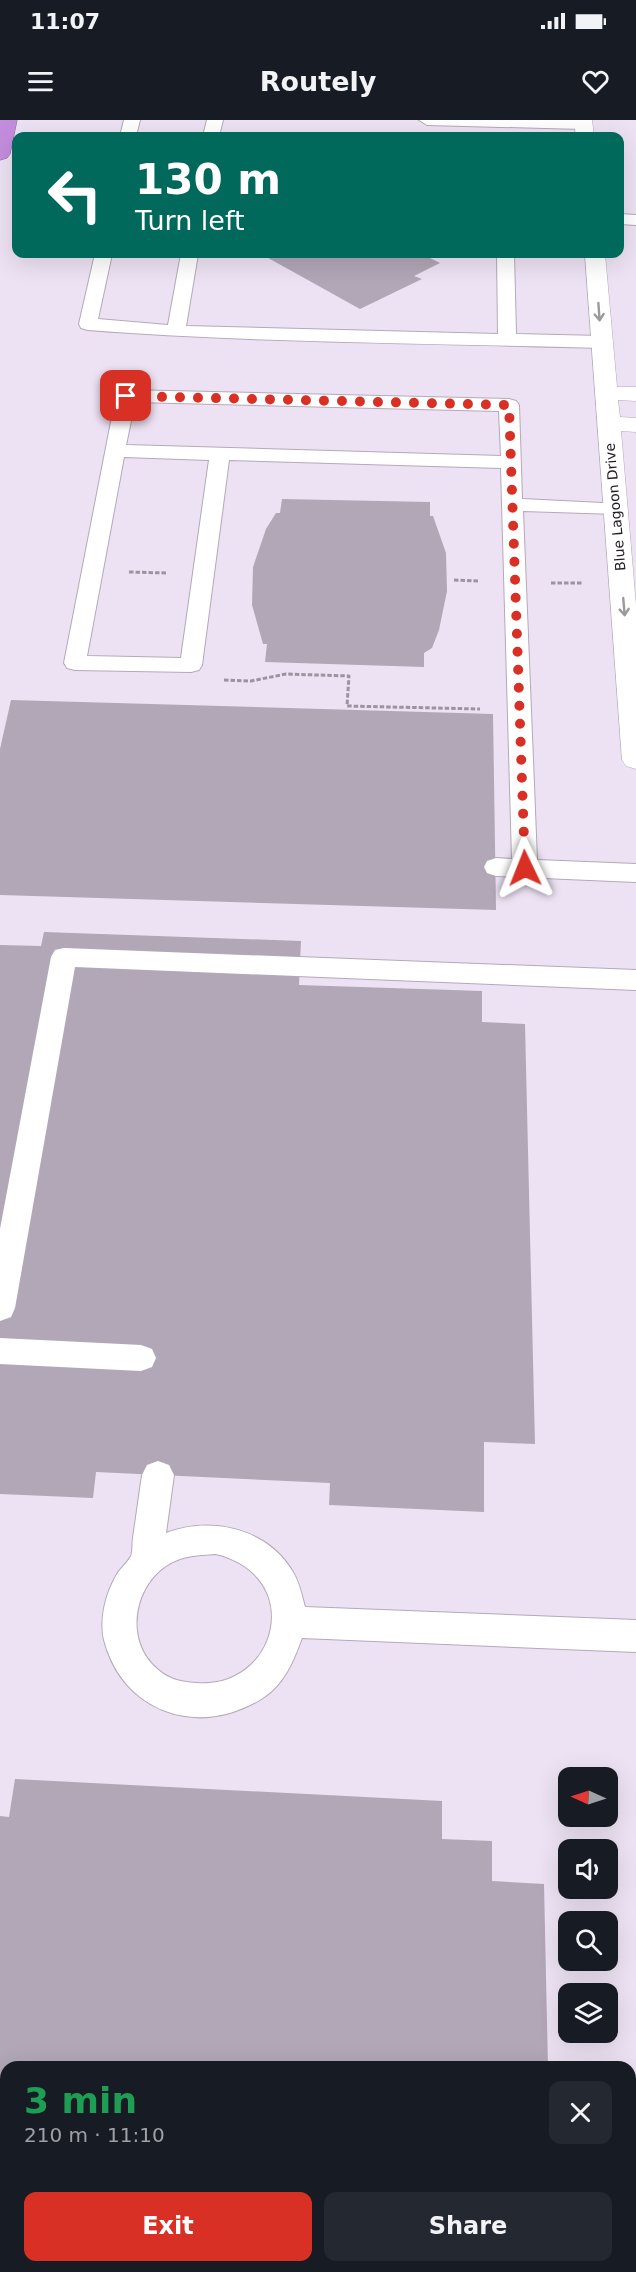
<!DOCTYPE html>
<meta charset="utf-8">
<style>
:root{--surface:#171b24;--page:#242831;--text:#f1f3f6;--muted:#9ea1a6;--accent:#d93025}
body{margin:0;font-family:"DejaVu Sans",sans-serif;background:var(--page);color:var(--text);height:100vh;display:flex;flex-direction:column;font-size:22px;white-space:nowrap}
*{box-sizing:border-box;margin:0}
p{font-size:20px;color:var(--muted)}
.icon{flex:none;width:33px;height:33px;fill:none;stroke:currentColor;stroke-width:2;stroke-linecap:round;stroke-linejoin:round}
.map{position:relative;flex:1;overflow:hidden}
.panel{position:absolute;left:0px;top:1941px;width:636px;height:212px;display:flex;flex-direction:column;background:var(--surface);border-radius:18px 18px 0 0;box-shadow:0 6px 24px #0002}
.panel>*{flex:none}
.guide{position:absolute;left:12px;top:12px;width:612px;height:126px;border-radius:12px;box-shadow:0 6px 24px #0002;background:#00695c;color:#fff;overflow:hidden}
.needle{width:39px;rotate:273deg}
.fabs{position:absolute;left:558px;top:1647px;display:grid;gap:12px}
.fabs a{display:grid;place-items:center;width:60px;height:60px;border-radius:12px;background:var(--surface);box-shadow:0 6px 24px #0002;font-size:30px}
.pin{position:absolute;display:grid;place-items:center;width:51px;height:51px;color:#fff;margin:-26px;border-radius:12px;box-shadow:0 3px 9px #0006}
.me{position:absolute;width:66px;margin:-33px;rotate:358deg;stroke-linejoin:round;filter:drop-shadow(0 0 4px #0008)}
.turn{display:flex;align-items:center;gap:21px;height:126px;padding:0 24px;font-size:27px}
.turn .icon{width:78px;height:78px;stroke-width:2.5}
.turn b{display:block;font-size:42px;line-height:51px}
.round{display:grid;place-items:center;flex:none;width:63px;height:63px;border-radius:12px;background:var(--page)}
.headline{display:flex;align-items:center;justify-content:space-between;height:102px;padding:0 24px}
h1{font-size:36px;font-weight:700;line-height:45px;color:#1e9e55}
.button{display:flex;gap:12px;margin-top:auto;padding:12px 24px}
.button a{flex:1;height:69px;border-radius:12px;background:var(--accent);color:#fff;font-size:24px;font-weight:700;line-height:69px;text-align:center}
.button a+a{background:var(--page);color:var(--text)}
.status{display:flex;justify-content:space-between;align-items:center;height:42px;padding:0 30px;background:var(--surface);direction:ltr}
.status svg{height:16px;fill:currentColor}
header{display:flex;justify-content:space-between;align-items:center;height:78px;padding:0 24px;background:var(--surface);font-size:27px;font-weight:700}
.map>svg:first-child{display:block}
.building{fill:#b1a7b7}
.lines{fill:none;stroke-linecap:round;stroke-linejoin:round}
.lane-casing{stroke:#b4a9b9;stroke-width:2}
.street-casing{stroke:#b4a9b9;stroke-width:1}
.highway-casing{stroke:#8a669c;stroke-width:1}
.path{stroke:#9b93a0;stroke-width:3;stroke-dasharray:4.5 2;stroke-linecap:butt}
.lane{fill:#fff;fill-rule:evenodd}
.street{fill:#fff;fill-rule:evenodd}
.highway{fill:#c38ddd;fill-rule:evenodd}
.oneway{stroke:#9b999c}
.route{stroke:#d93025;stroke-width:10;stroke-dasharray:0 18}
.labels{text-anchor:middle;stroke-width:6;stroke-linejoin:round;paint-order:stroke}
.far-street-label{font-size:14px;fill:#211d23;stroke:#fff}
</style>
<div class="status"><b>11:07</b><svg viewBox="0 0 49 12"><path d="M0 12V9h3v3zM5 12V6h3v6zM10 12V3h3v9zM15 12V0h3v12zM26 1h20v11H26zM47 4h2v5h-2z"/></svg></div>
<header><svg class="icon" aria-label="menu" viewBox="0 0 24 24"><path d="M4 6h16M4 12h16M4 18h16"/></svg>Routely<svg class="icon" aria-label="heart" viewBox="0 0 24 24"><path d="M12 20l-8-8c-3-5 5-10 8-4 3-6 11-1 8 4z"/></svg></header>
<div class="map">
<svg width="636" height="2152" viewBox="0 0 636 2152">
<rect width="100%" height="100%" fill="#ede2f3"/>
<!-- building -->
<path class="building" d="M261 134H422L440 143 414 156 422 159 360 189Z
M282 379 430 382V396H433L446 433 447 471 439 510 432 528 424 533V547L265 542 267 524H263L252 485 253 447 266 409 276 393H280Z
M11 580 493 594 496 790 0 775V629Z
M44 812 301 821 299 865 482 871V902L525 904 535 1324 484 1322V1392L329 1385 330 1363 96 1352 93 1378 0 1374V825L41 826Z
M15 1659 442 1681V1719L492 1721V1761L544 1764 548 1947H6V2146H553V2152H0V1696L9 1697Z"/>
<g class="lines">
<!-- lane casing -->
<g class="lane-casing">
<path id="lane" d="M124 0H140L136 16H120Z
M207 0H223L219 16H203Z
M419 0H586L591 4 583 9 427 5Z
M620 94 636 95V105L620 104Z
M95 134H112L98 199 168 205 181 134H198L186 206 498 214 497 134H514L516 214 601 216 608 218 610 222 608 226 601 228C430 223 258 223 88 210L81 208 79 204Z
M126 270 509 279 516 281 519 285 522 379 623 384 626 388 623 392 616 394 523 391 537 740 636 744V762L496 756 487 753 484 747 487 741 496 738 512 739 501 348 229 340 202 545 199 550 191 552 75 550 67 548 64 543 116 276 119 272ZM135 282 499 291 501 336 126 325ZM124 337 209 340 181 538 87 536Z
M64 828 636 850V870L75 847 15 1188 11 1197 0 1201V1109L51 837 55 830Z
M0 1218 141 1225 152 1229 156 1238 152 1247 141 1251 0 1244Z
M158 1341 169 1345 174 1355 166 1413C211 1396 267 1408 293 1452 299 1462 302 1475 305 1487L636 1500V1532L302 1518C295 1537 288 1555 274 1569 262 1581 245 1588 230 1593 172 1609 119 1578 104 1520 99 1498 106 1473 117 1454 121 1448 128 1442 131 1436 133 1432 132 1423 133 1418 136 1397 139 1376 142 1355L147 1345ZM216 1434C307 1457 277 1569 197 1563 178 1562 165 1558 152 1544 122 1512 138 1453 180 1439 191 1435 204 1435 216 1434Z"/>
</g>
<!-- street casing -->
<g class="street-casing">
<path id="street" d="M574 0H592L594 16H576Z
M585 134H605L617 267H636V281L618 280 620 297 636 298V312L621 311 636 485V649L626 646 622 640Z"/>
</g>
<!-- highway casing -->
<g class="highway-casing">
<path id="highway" d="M0 0H17L10 34 7 38 0 40Z"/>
</g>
<!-- path -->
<path class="path" d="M129 452 167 453
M454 460 478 461
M551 463H583
M224 560 251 561 286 554 349 556 347 586 480 589"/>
<!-- lane -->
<use href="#lane" class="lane"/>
<!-- street -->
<use href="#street" class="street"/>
<!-- highway -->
<use href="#highway" class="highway"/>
</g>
<!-- one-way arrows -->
<defs><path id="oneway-shaft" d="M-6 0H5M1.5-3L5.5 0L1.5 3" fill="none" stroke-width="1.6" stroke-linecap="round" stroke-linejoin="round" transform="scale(1.5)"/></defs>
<g class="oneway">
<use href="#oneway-shaft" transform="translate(599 192) rotate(86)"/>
<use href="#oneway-shaft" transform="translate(624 487) rotate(85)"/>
</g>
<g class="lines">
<!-- route -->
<path class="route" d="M126 276 509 285 525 748"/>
</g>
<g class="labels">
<!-- far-street labels -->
<g class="far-street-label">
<text transform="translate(615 387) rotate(-95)" y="5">Blue Lagoon Drive</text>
</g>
</g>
</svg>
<div class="fabs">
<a><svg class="needle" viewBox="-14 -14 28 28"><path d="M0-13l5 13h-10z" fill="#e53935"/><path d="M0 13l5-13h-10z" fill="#9ea1a6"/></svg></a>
<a><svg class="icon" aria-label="sound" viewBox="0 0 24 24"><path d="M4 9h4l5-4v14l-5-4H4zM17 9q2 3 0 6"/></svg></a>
<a><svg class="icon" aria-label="search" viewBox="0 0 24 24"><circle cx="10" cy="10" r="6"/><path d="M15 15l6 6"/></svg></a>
<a><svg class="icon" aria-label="layers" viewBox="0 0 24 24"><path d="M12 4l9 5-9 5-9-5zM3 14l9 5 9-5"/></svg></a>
</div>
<div class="pin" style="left:126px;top:276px;background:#d93025"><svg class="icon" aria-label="arrive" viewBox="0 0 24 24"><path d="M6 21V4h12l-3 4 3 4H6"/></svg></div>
<svg class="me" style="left:525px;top:748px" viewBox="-20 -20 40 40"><path d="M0-17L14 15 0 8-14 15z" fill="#d93025" stroke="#fff" stroke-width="4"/></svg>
<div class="guide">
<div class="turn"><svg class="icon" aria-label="left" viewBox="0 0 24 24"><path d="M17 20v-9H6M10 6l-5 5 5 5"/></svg><div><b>130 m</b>Turn left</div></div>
</div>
<section class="panel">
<div class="headline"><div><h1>3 min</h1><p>210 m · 11:10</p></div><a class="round"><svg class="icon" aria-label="close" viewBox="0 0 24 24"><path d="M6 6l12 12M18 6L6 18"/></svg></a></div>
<div class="button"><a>Exit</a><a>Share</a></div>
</section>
</div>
